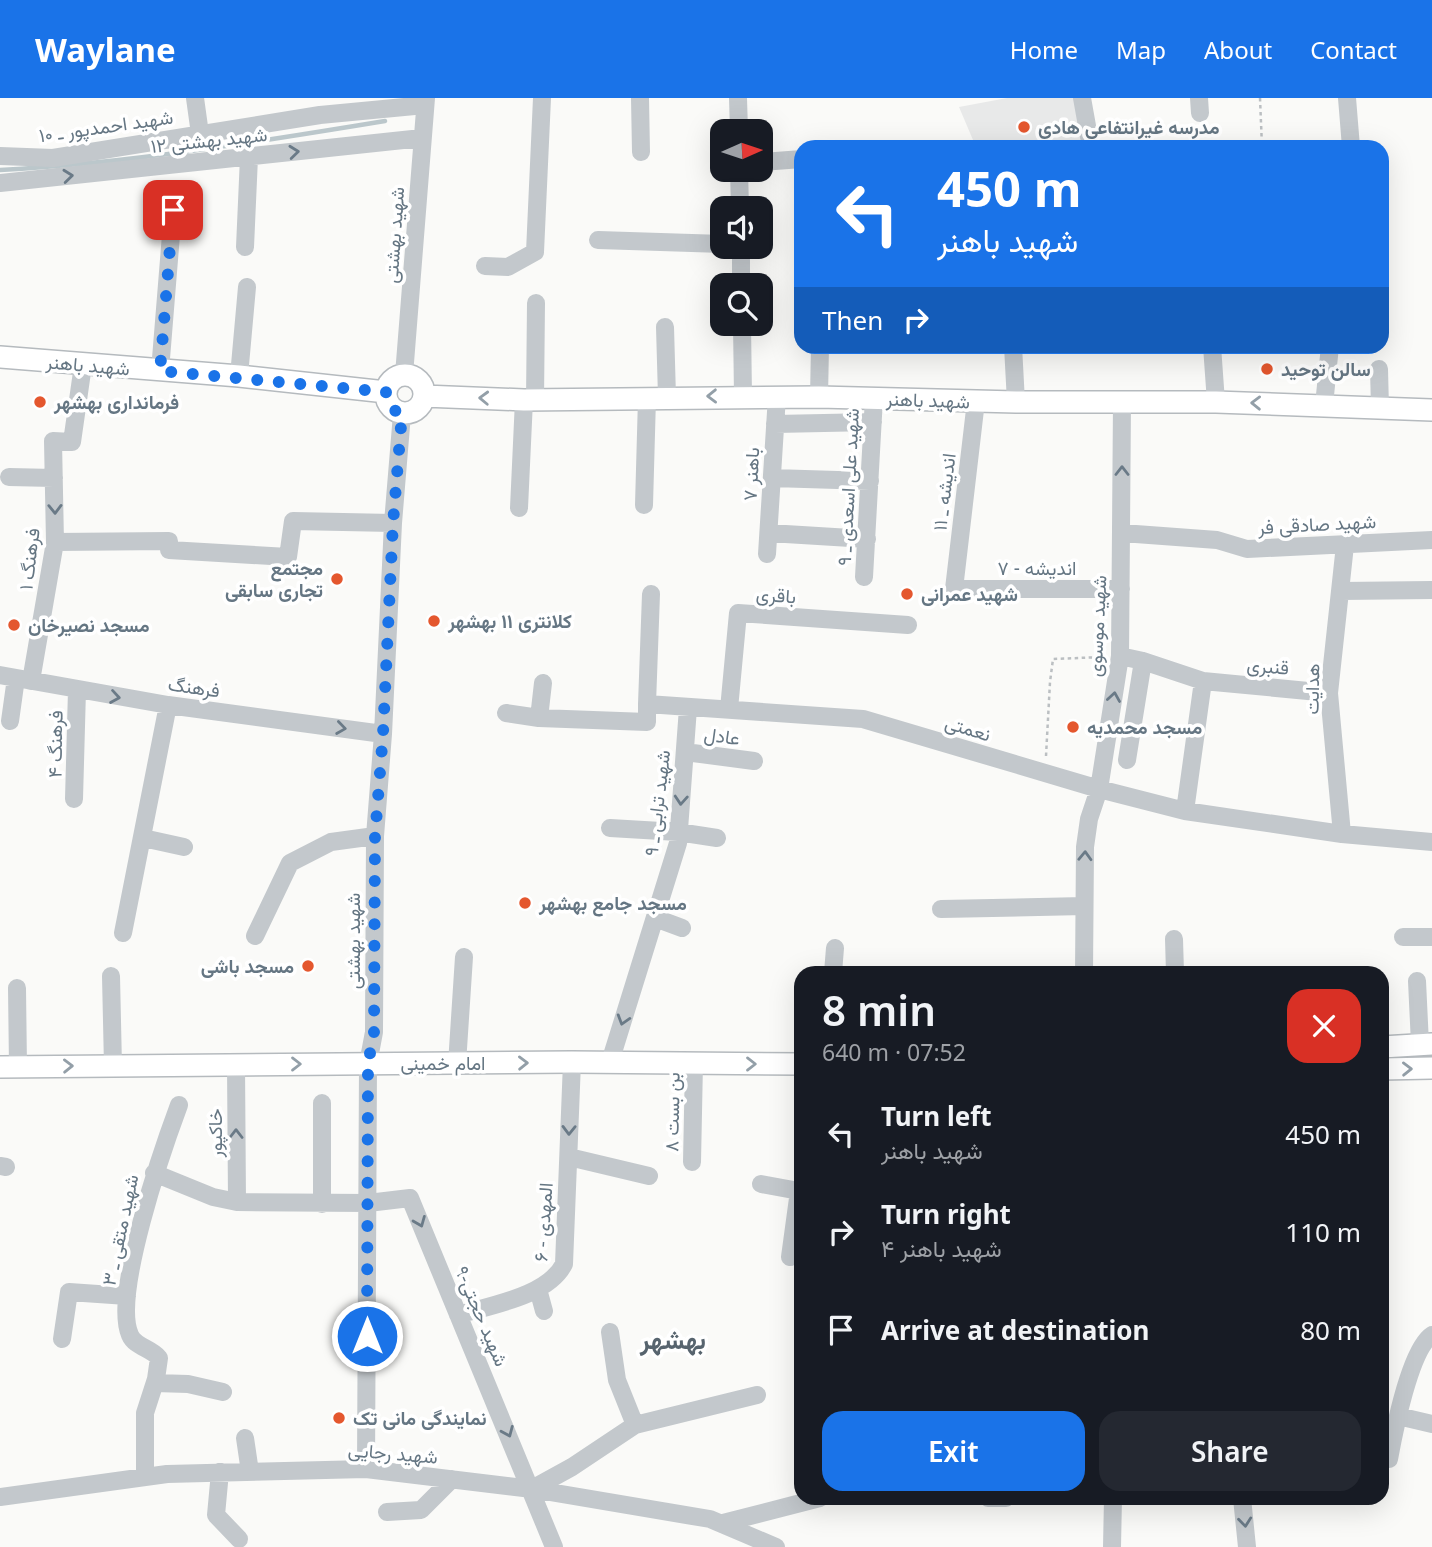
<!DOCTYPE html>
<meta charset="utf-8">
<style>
:root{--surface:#171b24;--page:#242831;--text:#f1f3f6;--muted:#9ea1a6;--accent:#1a73e8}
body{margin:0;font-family:"Noto Sans",Vazirmatn,sans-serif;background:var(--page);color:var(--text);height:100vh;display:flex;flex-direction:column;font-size:26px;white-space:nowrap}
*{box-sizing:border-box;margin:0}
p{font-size:23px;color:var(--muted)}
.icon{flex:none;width:38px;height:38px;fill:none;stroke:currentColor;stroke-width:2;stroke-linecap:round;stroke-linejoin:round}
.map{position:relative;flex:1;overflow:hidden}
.drawer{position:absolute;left:794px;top:868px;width:595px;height:539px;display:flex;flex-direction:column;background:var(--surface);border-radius:21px;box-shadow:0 7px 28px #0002}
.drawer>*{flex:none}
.banner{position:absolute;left:794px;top:42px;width:595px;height:214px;border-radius:21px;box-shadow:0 7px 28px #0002;background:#1a73e8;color:#fff;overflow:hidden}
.needle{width:46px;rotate:87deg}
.buttons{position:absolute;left:710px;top:21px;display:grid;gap:14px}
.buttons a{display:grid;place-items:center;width:63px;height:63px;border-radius:14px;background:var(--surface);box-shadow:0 7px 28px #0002;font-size:35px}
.pin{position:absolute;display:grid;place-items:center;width:60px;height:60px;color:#fff;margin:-30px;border-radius:14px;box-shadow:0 4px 10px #0006}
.me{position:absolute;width:77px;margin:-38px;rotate:0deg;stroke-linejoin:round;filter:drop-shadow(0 0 5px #0008)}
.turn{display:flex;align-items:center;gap:24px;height:147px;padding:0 28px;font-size:32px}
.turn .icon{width:91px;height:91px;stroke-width:2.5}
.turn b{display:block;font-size:49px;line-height:60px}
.then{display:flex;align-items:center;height:66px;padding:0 28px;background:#0003;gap:14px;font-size:26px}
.round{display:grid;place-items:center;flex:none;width:74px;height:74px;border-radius:21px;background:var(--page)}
.head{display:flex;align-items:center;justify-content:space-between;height:119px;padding:0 28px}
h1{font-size:42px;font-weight:600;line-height:52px}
.primary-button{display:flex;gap:14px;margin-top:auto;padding:14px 28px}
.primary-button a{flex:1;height:80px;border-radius:21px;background:var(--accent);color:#fff;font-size:28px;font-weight:600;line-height:80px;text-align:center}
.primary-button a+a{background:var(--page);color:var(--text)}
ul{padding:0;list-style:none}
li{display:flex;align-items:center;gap:21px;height:98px;padding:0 28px}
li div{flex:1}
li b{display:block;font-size:26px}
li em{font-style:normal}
header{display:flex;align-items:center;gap:42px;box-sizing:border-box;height:98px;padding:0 35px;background:var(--accent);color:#fff}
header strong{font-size:33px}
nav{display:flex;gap:38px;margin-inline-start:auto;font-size:24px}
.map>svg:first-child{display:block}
.built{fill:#e8e9e9}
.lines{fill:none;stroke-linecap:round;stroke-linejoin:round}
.stream{stroke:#bbc7cb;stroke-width:4.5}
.major-casing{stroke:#b5babe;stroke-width:24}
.path{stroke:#bbbfc2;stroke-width:2.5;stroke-dasharray:3.5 3.5;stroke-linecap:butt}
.minor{stroke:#c3c8cc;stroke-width:18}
.major{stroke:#fff;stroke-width:21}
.oneway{stroke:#6a7a87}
.oneway2{stroke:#939fa8}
.route{stroke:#1a73e8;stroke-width:12;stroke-dasharray:0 21.6}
.poi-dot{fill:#e4572e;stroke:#fff;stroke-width:2.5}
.labels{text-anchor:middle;stroke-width:7;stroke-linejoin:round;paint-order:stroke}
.street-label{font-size:19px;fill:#657683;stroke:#fff}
.poi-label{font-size:19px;font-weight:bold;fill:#657683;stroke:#fff;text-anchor:start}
.district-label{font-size:26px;font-weight:bold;fill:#57646e;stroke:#fff}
</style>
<header>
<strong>Waylane</strong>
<nav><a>Home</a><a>Map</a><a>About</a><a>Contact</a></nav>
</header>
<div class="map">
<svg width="1432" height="1449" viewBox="0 0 1432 1449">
<rect width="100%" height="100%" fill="#fafaf8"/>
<!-- built -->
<path class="built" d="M1007 0H1077L1084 48 976 49 959 9Z"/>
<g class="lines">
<!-- stream -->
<path class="stream" d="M0 72C129 65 257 44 385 23"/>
<!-- major casing -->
<g class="major-casing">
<path id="major" d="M0 259 239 278 386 294
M386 296a19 19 0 1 1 38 0a19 19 0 1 1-38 0Z
M424 298 524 302 819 299 1016 304H1216L1432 312
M1382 949 1432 946
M0 969 572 964 802 966
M1382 971 1432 970"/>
</g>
<!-- path -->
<path class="path" d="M1260 0 1262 49
M1046 658 1050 584 1053 561 1103 559"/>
<!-- minor -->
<path class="minor" d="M195 0 200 36
M640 0 641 54
M738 0 739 33
M1082 0 1089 39
M1199 0 1200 15
M1347 0 1351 49
M0 58 53 60 320 17 425 7
M761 64 802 61
M739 72 740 110
M0 85 422 40
M598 142 723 146
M245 149 249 59
M741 149V187
M485 168 508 169 535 154 542 0
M742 226 743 298
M665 229 667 299
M1013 248 1016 304
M1212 248 1216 304
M1379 271 1380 310
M160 273 173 112
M404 277 426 0
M239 278 247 189
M819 299 820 248
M535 302 536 205
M976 303 954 491H1121
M1324 307 1330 248
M775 326 873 324
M9 379 54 380
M772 380 870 383
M644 407 647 300
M519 410 524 302
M769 435 867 441
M1122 435 1217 442 1247 451 1432 442
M55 444 169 443V452L288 459 293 423 393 425
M767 456 777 298
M864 479 874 300
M1341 493 1432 492
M1120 558 1143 563 1203 583 1329 595
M0 577 168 607 383 636
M31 583 55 444 53 343 72 344 83 267
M647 606 651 496
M729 611 738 515 908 527
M506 615 539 620 647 624V606L863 621 1099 691 1185 713 1342 736 1432 744
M539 620 543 585
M10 623 16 580
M685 654 754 663
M1127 662 1143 563
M74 701 77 592
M1185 713 1203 583
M610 730 678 734 717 740
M1342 736 1329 595 1345 447
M143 740 184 749
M941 811 1084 808
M655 820 682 830
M123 835 168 607
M255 838 290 765 331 744 375 738
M1403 839H1432
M1174 841 1175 875
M833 875 835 850
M1084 875 1085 749 1089 721 1099 691 1120 558 1122 305
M111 878 113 968
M1417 883 1420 946
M17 890 18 969
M610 964 678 745 688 610
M457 966 464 859
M236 967 237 1104
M569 1059 649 1078
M692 1064 694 965
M0 1068 6 1069
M154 1075 213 1099 237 1104 368 1105 410 1100 554 1449
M761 1086 799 1093
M322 1106V1005
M790 1159 799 1093 802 1091
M538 1191 544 1213
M458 1217C491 1207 548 1198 564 1166L572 964
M610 1234 617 1282 635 1327
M62 1241 69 1194 127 1198
M155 1285 188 1286 223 1294
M1398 1318 1432 1326
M245 1340 250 1374
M1382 1361H1389C1394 1334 1410 1251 1432 1237
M366 1371 368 966 374 934 375 738 383 636 393 425 402 316
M220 1374 216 1417 239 1441
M145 1378V1315L156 1281 159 1260C151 1250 135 1249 130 1237 112 1197 163 1050 179 1007
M532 1391 572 1369 635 1327 757 1297
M0 1399 167 1376 366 1371 532 1391 710 1421 776 1449
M988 1400H1006
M1242 1400 1247 1449
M387 1414 421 1412 452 1381
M723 1425 820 1400
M1112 1449 1113 1400"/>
<!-- major -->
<use href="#major" class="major"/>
</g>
<!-- one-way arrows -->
<defs><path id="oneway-chevron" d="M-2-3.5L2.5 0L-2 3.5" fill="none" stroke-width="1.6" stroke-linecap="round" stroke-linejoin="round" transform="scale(1.75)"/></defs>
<g class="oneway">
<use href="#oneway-chevron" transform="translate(294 54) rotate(-6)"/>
<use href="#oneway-chevron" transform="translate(68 78) rotate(-6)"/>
<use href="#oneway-chevron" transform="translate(1122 373) rotate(-90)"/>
<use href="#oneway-chevron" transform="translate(55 411) rotate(89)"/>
<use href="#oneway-chevron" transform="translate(115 599) rotate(9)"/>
<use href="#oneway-chevron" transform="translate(1114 599) rotate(-81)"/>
<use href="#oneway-chevron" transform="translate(341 630) rotate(8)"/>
<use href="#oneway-chevron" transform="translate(681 702) rotate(94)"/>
<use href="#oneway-chevron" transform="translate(1085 758) rotate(-88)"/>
<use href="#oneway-chevron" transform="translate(623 922) rotate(107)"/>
<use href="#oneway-chevron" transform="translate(569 1032) rotate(91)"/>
<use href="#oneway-chevron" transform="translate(236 1036) rotate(-90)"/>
<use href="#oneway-chevron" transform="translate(420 1124) rotate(68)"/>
<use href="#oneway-chevron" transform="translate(508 1334) rotate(67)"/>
<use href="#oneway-chevron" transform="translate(1245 1424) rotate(84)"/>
</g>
<g class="oneway2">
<use href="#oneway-chevron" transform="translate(712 298) rotate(179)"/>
<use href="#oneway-chevron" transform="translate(484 300) rotate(-178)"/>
<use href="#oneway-chevron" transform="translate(1256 305) rotate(-179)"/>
<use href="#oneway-chevron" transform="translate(523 965) rotate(-1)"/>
<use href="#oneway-chevron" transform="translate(296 966)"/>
<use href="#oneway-chevron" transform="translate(751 966)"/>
<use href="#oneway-chevron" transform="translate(68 968) rotate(-1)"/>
<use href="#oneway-chevron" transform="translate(1407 971) rotate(-1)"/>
</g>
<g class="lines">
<!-- route -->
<path class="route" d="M173 112 160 273 386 294C386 305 391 312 402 316L393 425 383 636 375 738 374 934 368 966 367 1238"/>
</g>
<!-- markers -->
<g class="poi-dot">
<circle cx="1024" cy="29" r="7"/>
<circle cx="1267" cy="271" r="7"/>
<circle cx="40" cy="304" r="7"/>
<circle cx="337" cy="481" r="7"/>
<circle cx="907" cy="496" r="7"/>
<circle cx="434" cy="523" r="7"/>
<circle cx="14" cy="527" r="7"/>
<circle cx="1073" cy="629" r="7"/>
<circle cx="525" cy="805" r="7"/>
<circle cx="308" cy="868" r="7"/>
<circle cx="339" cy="1320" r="7"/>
</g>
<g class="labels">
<!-- street labels -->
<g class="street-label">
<text transform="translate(106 28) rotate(-8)" y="7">شهید احمدپور ـ ۱۰</text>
<text transform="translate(209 42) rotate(-6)" y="7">شهید بهشتی ۱۲</text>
<text transform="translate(394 137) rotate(-86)" y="7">شهید بهشتی</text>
<text transform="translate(88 267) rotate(5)" y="7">شهید باهنر</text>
<text transform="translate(928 302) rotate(2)" y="7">شهید باهنر</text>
<text transform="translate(751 376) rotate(-87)" y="7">باهنر ۷</text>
<text transform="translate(848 389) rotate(-87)" y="7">شهید علی اسعدی ـ ۹</text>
<text transform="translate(944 394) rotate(-83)" y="7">اندیشه ـ ۱۱</text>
<text transform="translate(1317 426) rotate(-3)" y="7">شهید صادقی فر</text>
<text transform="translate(29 461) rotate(-83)" y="7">فرهنگ ۱</text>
<text x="1037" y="477">اندیشه - ۷</text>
<text transform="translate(776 497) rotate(4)" y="7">باقری</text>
<text transform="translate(1097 528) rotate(-87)" y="7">شهید موسوی</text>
<text transform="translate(1268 568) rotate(5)" y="7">قنبری</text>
<text transform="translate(194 589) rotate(8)" y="7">فرهنگ</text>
<text transform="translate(1312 591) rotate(-89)" y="7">هدایت</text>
<text transform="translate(968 630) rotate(17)" y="7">نعمتی</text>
<text transform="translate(722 638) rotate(8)" y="7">عادل</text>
<text transform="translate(55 646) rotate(-89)" y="7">فرهنگ ۴</text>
<text transform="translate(657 705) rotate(-83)" y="7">شهید ترابی ـ ۹</text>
<text transform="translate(353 843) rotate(-90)" y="7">شهید بهشتی</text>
<text x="443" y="972">امام خمینی</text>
<text transform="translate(672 1014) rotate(-89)" y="7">بن بست ۸</text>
<text transform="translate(215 1035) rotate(-90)" y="7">خاکپور</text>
<text transform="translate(543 1124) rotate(-86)" y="7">المهدی - ۶</text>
<text transform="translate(120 1132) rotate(-78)" y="7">شهید متقی ـ ۳</text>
<text transform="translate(482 1218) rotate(67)" y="7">شهید حجتی-۹</text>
<text transform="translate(393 1355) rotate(5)" y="7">شهید رجایی</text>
</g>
<!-- poi labels -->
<g class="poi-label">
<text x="1038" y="36">مدرسه غیرانتفاعی هادی</text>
<text x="1281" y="278">سالن توحید</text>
<text x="54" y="311">فرمانداری بهشهر</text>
<text x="323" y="477" text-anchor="end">مجتمع<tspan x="323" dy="22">تجاری سابقی</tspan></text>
<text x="921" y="503">شهید عمرانی</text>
<text x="448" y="530">کلانتری ۱۱ بهشهر</text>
<text x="28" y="534">مسجد نصیرخان</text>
<text x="1087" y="636">مسجد محمدیه</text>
<text x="539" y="812">مسجد جامع بهشهر</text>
<text x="294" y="875" text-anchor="end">مسجد باشی</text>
<text x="353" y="1327">نمایندگی مانی تک</text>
</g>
<!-- district labels -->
<g class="district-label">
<text x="673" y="1251">بهشهر</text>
</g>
</g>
</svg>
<div class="buttons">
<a><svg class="needle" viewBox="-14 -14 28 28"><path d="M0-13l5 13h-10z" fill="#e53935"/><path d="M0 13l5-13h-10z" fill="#9ea1a6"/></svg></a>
<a><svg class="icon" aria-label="sound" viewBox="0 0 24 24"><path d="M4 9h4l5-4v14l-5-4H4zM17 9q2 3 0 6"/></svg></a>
<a><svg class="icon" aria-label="search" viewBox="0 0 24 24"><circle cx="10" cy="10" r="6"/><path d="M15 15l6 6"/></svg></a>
</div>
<div class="pin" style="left:173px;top:112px;background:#d93025"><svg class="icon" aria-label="arrive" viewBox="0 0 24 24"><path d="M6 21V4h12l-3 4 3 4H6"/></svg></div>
<svg class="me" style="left:367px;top:1238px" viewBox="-20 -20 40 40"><circle r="17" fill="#1a73e8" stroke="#fff" stroke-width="3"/><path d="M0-11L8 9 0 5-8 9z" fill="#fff"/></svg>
<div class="banner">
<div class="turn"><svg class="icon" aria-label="left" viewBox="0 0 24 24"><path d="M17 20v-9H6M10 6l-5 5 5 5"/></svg><div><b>450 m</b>شهید باهنر</div></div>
<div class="then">Then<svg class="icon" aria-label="right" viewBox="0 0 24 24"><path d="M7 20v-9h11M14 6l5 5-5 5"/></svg></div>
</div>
<section class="drawer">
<div class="head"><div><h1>8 min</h1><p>640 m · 07:52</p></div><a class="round" style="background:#d93025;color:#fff"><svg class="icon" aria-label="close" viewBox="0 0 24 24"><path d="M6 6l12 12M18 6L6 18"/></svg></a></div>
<ul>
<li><svg class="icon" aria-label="left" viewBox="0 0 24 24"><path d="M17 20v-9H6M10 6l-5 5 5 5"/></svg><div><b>Turn left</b><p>شهید باهنر</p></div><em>450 m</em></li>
<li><svg class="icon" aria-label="right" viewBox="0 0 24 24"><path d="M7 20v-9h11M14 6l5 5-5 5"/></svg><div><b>Turn right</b><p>شهید باهنر ۴</p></div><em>110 m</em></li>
<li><svg class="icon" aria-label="arrive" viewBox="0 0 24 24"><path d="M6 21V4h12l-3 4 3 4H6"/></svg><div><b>Arrive at destination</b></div><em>80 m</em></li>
</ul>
<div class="primary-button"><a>Exit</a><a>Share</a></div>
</section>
</div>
